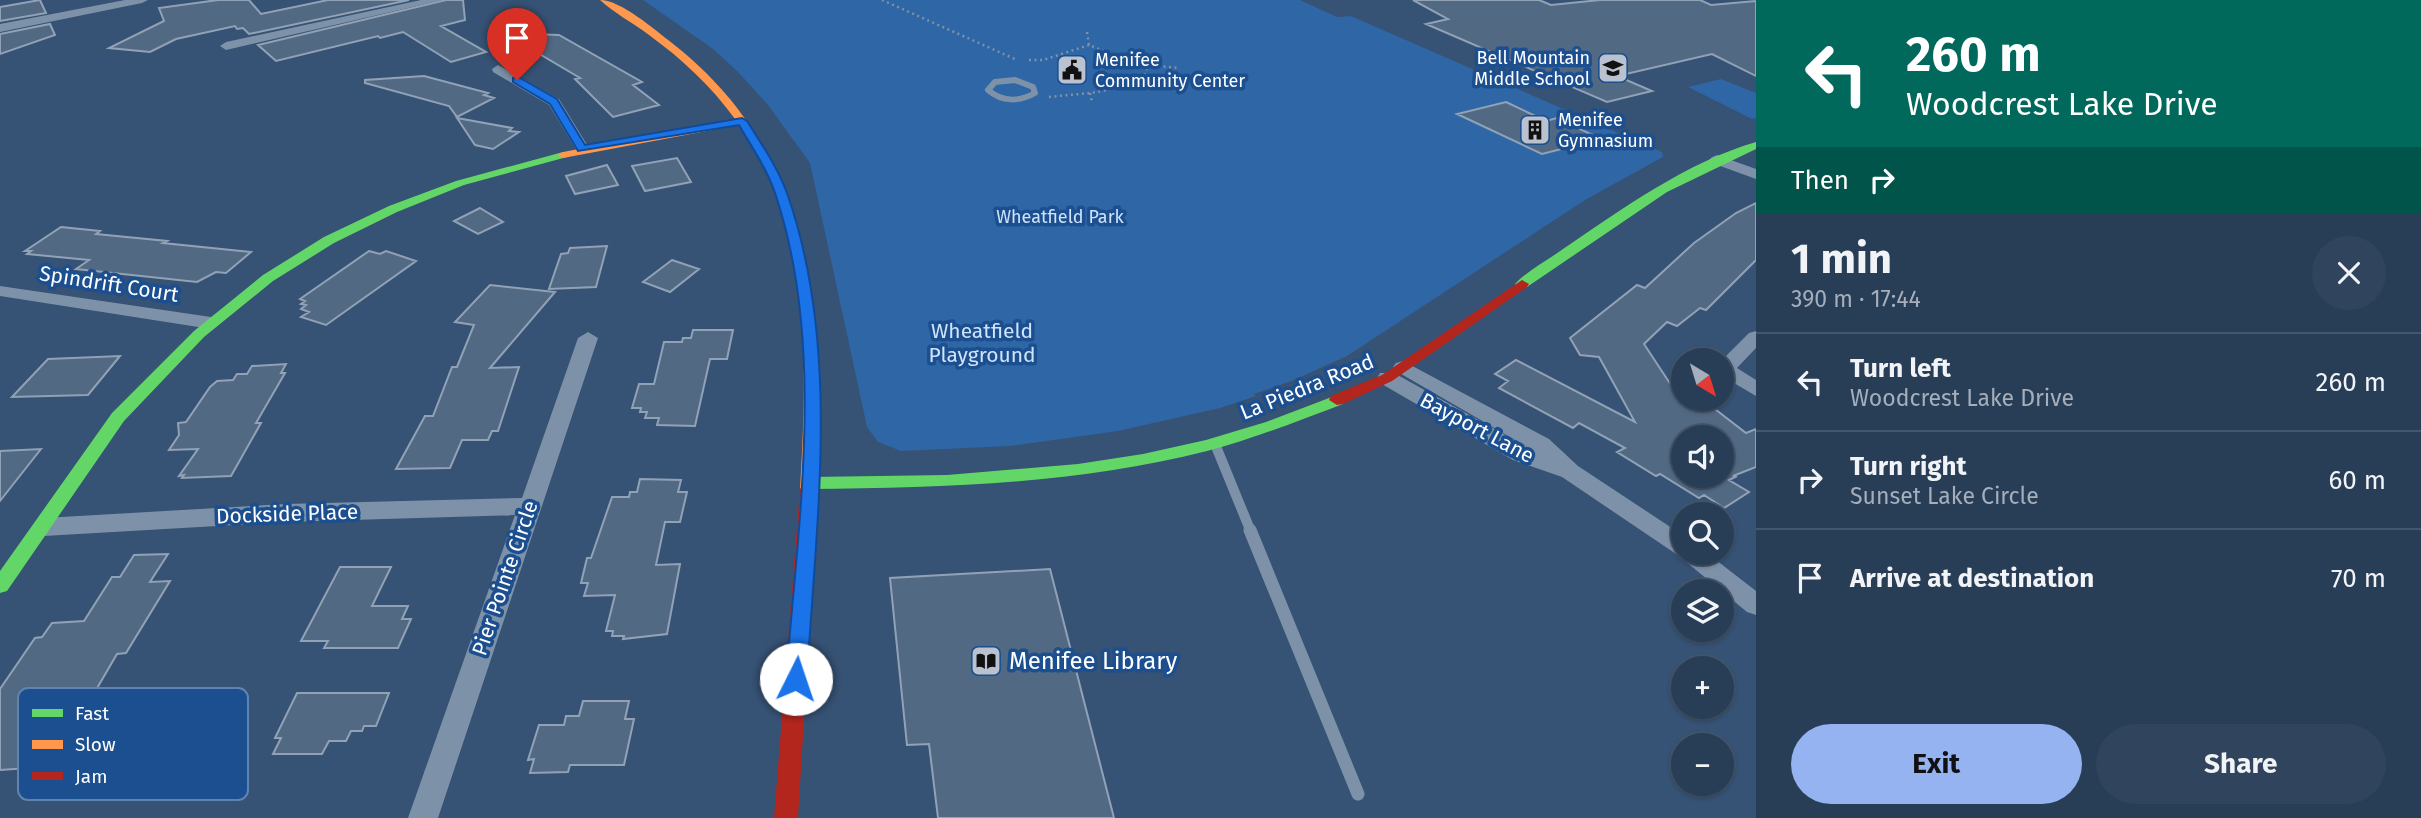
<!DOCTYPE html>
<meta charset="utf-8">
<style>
:root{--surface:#283e57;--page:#30455d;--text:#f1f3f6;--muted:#a5aeba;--line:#44576d;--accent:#95b2f1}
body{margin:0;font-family:"Fira Sans",sans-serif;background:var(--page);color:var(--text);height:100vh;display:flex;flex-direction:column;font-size:26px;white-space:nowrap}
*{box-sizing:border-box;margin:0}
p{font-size:23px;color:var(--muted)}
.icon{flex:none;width:38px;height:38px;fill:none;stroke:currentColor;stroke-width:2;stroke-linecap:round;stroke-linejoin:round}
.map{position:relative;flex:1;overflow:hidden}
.sheet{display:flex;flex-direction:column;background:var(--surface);width:665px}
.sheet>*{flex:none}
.hud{background:#00695c;color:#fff;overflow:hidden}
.needle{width:46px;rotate:142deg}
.fabs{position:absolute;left:1671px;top:348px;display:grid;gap:14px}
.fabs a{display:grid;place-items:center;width:63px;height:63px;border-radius:50%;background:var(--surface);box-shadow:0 2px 5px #0004,0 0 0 2px var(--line);font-size:35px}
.pin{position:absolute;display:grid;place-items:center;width:60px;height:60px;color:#fff;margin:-72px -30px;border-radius:50% 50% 50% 0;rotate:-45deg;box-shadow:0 0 7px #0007}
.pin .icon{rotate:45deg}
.me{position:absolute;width:77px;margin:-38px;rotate:4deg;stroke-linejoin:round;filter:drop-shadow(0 0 5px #0008)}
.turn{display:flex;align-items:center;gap:24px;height:147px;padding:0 35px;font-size:32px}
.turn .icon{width:91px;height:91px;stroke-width:2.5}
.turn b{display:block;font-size:49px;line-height:60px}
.then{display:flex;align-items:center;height:66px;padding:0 35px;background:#0003;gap:14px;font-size:26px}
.round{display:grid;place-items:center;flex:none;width:74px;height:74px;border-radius:37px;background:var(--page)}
.overview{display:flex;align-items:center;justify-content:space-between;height:119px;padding:0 35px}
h1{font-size:42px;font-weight:700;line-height:52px}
.button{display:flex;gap:14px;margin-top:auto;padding:14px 35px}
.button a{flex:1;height:80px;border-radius:42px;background:var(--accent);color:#111;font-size:28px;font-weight:700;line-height:80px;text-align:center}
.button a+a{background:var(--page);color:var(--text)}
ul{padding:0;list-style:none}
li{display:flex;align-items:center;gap:21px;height:98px;padding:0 35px;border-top:2px solid var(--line)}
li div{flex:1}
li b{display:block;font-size:26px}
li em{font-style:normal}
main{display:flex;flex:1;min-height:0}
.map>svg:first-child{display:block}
.green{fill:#2f66a5}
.building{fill:#526984;stroke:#92a2b6;stroke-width:2;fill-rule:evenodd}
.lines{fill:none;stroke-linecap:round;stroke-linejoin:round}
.path{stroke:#7d92a8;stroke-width:2.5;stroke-dasharray:2 3.5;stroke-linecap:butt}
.lane-far2{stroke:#7d92a8;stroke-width:6}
.lane-far1{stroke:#7d92a8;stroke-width:10}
.lane{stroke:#7d92a8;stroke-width:13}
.street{fill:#7d92a8;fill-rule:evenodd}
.fast{fill:#63d668;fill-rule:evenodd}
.slow{fill:#ff974d;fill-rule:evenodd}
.jam{fill:#b3261e;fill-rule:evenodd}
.route{fill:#1a73e8;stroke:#114b97;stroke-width:2}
.labels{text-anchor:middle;stroke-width:7;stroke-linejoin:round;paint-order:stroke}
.far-poi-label{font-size:18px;fill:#fff;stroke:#1b4f8f;text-anchor:start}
.far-park-label{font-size:18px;fill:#cfe3fa;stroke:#1b4f8f}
.street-label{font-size:21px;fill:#fff;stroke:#1b4f8f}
.park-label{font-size:21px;fill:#cfe3fa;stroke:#1b4f8f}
.near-poi-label{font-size:24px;fill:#fff;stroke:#1b4f8f;text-anchor:start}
.key{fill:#1b4f8f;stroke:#5f84b1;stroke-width:2}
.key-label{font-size:19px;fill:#fff}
</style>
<main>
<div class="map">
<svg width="1756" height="818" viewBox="0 0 1756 818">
<rect width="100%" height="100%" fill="#365274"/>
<!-- green -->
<path class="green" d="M643 0H1300L1337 17 1351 16 1662 152 1663 157 1585 200 1347 356 1292 381 1254 394 1256 396 1220 408 1118 431 1011 446 901 451 878 442 867 427 810 163 768 105 738 72 713 49Z
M1721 79 1756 93V118L1752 119 1688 87Z"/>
<!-- building -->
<path class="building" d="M40 0 46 13 0 21V7Z
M218 0H249L261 14 328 0H409L249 34 243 28 237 29 235 26 176 39 150 52 109 48 164 21 159 8Z
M446 0H463L465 20 441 26 486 52 451 62 403 32 380 38 378 36 276 61 258 45Z
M1413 0H1539L1551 5 1600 0H1700L1711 5 1756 1V76L1712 54 1617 76 1652 91 1607 102 1426 24 1448 19Z
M50 24 55 35 0 54V34Z
M504 33 559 35 642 82 633 85 659 105 613 117 575 79 580 78Z
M424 76 488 93 484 95 494 98 457 117 449 106 365 83V80Z
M1506 102 1546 121 1557 118 1601 139 1542 154 1457 114Z
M457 118 512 128 509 131 519 132 493 149 475 145Z
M677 158 691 182 645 191 632 166Z
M607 165 618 185 575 194 566 176Z
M1756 203V260L1706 310 1700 308 1677 326 1667 322 1644 344 1671 385 1684 383V399H1702L1746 433 1756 429V467L1733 476H1737L1729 480 1749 492 1724 508 1704 495 1699 498 1660 474 1656 476 1617 452 1625 448 1579 423 1573 428 1499 388 1508 381 1495 374 1516 360 1635 422 1599 357 1580 355 1570 338 1637 285 1645 288 1694 243 1736 213ZM1684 438H1722V476H1684Z
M480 208 503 222 478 234 454 221Z
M61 227 100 231 96 234 167 241 163 243 251 252 226 273 216 272 197 282 76 269 89 260 27 254 31 251H25Z
M607 246 596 287 549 289 561 254 568 253 570 248Z
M369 251 380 254 386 251 416 261 326 325 301 317 309 312 301 309 306 305 301 304 305 301 300 299Z
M672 260 699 269 670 292 643 282Z
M490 285 555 292 490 368 519 367 498 431H492L488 440H462L450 468 396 469 425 416H433L452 367H457L474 325 455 322Z
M693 330H733L727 359H710L695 426 657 425 659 418H645L647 412H640L641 408H632L639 384H654L664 342H682L683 338H691Z
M120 356 88 395 12 397 48 359Z
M286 364 281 373H285L256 423H261L231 476 182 478 184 475 179 476 198 449 169 450 179 435 178 423 186 422 210 387 217 381 233 380 237 374H247L252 366Z
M41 449 0 501V451Z
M640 479 681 480 678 492H687L680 522H665L656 565 680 564 667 634 623 639 624 636H612L613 631H606L615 595 584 596 588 583H581L587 558H591L612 497H629L630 492H637Z
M168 554 150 582 170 581 126 653 117 654 61 750H53L43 767 0 770V689L35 638 42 637 52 623 84 621 112 577H120L134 555Z
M340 567H391L372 606H408L402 619H411L398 648H324L328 641H301Z
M1050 569 1114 818H938L929 744 907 745 890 578Z
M297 693H389L376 726H364L362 731H351L346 741H329L322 754H273L281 738H275Z
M583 701H629L625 719H634L624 765H570L568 772 530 773 534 759 528 760 539 725H564L566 716H579Z"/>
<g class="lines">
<!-- path -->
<path class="path" d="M882 0 1015 59
M1087 32 1089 45 1139 65H1147
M1029 60H1043L1089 45
M1090 93 1092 102
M1049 97C1083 93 1117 94 1146 74L1147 65 1179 68"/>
<!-- lane-far2 -->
<path class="lane-far2" d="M1015 80 1033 87 1035 93C1019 102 1002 102 988 90L995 82Z"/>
<!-- lane-far1 -->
<path class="lane-far1" d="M1215 444 1251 532"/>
<!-- lane -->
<path class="lane" d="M1250 530 1358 794"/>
<!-- street -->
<path class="street" d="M125 0H148L142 3 0 32V24Z
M421 0H443L226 50 220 46 226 42Z
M498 65 559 99 589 148 587 151H577L549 105 493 72 492 69Z
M1717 155 1756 169V179L1712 163 1709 160 1712 157Z
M0 286 211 317 220 323 211 329 0 296Z
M1756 331V348L1737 368 1756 380V396L1722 376V360L1749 333Z
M588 332 598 338 438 818H408L515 515 286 522 44 536 36 533 32 527 36 521 44 518 286 504 522 498 578 338Z
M1403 361 1549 439 1578 466 1684 536V553H1707L1756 591V615L1747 612 1679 556 1562 477 1513 460 1380 383 1377 378 1380 373H1394L1536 452 1396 371 1393 367 1396 363Z"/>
<!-- fast -->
<path class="fast" d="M1756 142V149L1667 192 1527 287H1517L1515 284C1528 270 1548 260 1563 249 1622 209 1687 162 1756 142Z
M563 152 567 153V157L464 185 397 212 334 243 273 281 204 337 124 421 7 591 0 593V571L112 413 194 331 263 275 324 237 389 206 456 181Z
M1337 395 1345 400 1343 404C1298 421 1253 439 1207 451 1076 484 944 488 810 489L804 487 801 483 804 479 810 477 947 475 1078 464 1143 454 1206 440 1266 422Z"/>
<!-- slow -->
<path class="slow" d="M600 0C621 0 655 30 672 43 817 156 824 319 818 489L815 493H803L800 489C807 372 812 224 739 125L563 158 557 155 563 152 735 119C711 86 682 59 649 35 633 23 614 13 600 0Z"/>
<!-- jam -->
<path class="jam" d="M1522 280 1529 284 1527 287 1392 381 1343 404 1337 405 1329 400 1331 396 1382 375Z
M809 483 815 485 818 489 798 818H774L800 489 803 485Z"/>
</g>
<!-- route -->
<path class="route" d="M513 78H520L557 99 585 145 742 118 747 121C762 145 779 169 788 196 841 349 816 520 807 679L804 685 796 688 789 685 786 679C798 523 826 347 776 196 768 170 752 148 739 125L578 151 550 104 513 82Z"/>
<!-- icons -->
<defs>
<g id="school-square" transform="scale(1.575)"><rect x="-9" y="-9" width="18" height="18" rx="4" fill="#b9c2ce" stroke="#1b4f8f"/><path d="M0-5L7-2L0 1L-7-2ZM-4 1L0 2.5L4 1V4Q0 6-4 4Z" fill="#111"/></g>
<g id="civic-square" transform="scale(1.575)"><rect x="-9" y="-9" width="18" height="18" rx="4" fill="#b9c2ce" stroke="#1b4f8f"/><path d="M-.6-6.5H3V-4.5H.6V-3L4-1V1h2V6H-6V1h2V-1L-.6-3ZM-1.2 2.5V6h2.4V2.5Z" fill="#111"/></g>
<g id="building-square" transform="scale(1.575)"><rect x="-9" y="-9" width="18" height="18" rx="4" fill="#b9c2ce" stroke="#1b4f8f"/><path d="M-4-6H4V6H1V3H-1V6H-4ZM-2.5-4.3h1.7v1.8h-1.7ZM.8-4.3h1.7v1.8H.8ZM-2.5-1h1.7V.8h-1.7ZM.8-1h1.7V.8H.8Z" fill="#111"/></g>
<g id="library-square" transform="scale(1.575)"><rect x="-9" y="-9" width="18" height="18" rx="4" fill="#b9c2ce" stroke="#1b4f8f"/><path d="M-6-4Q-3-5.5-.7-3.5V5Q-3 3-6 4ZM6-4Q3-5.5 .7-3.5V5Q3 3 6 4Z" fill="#111"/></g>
</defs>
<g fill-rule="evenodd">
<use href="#school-square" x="1613" y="68"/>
<use href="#civic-square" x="1072" y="70"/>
<use href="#building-square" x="1535" y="130"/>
<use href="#library-square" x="986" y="661"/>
</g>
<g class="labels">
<!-- far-poi labels -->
<g class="far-poi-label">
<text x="1590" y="64" text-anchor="end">Bell Mountain<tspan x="1590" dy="21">Middle School</tspan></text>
<text x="1095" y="66">Menifee<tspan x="1095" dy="21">Community Center</tspan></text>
<text x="1558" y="126">Menifee<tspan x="1558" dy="21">Gymnasium</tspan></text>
</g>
<!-- far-park labels -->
<g class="far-park-label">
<text x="1060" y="223">Wheatfield Park</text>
</g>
<!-- street labels -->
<g class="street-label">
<text transform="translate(109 284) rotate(9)" y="7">Spindrift Court</text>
<text transform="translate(1307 387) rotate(-22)" y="7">La Piedra Road</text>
<text transform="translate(1477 428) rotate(28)" y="7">Bayport Lane</text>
<text transform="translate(287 514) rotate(-2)" y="7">Dockside Place</text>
<text transform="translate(505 578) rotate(-71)" y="7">Pier Pointe Circle</text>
</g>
<!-- park labels -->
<g class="park-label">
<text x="982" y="338">Wheatfield<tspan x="982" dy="24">Playground</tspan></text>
</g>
<!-- near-poi labels -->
<g class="near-poi-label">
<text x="1009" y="669">Menifee Library</text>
</g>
</g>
<!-- legend -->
<rect x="18" y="688" width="230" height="112" rx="10" class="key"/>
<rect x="32" y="709" width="31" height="8" fill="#63d668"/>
<rect x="32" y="740" width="31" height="9" fill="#ff974d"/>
<rect x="32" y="772" width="31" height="8" fill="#b3261e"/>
<g class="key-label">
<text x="75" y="720">Fast</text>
<text x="75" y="751">Slow</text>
<text x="75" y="783">Jam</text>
</g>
</svg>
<div class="fabs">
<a><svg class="needle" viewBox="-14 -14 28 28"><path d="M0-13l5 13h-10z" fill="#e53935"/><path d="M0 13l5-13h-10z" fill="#a5aeba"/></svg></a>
<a><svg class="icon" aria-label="sound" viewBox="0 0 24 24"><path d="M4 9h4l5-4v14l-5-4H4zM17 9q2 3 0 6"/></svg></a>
<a><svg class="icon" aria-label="search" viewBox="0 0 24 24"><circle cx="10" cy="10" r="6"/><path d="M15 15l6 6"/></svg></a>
<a><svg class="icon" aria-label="layers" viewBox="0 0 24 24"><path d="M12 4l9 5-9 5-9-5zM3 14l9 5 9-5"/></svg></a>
<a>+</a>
<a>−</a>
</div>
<div class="pin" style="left:517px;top:80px;background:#d93025"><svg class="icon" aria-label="arrive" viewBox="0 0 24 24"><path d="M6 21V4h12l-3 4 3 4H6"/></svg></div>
<svg class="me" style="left:796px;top:679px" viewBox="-20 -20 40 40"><circle r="19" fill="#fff"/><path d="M0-13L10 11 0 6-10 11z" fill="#1a73e8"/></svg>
</div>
<section class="sheet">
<div class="hud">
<div class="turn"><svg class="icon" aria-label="left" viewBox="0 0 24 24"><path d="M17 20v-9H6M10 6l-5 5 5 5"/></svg><div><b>260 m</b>Woodcrest Lake Drive</div></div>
<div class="then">Then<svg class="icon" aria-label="right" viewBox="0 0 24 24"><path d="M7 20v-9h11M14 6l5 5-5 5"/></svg></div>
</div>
<div class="overview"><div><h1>1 min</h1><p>390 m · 17:44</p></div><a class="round"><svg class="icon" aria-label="close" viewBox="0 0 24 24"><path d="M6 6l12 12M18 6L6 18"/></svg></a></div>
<ul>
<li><svg class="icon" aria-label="left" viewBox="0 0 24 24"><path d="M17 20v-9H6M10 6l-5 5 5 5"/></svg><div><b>Turn left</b><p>Woodcrest Lake Drive</p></div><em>260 m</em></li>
<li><svg class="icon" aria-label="right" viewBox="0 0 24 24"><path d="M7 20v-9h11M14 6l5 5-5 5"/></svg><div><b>Turn right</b><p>Sunset Lake Circle</p></div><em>60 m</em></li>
<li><svg class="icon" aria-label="arrive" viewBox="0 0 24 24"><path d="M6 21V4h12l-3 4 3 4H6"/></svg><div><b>Arrive at destination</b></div><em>70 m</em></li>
</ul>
<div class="button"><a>Exit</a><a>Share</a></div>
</section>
</main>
